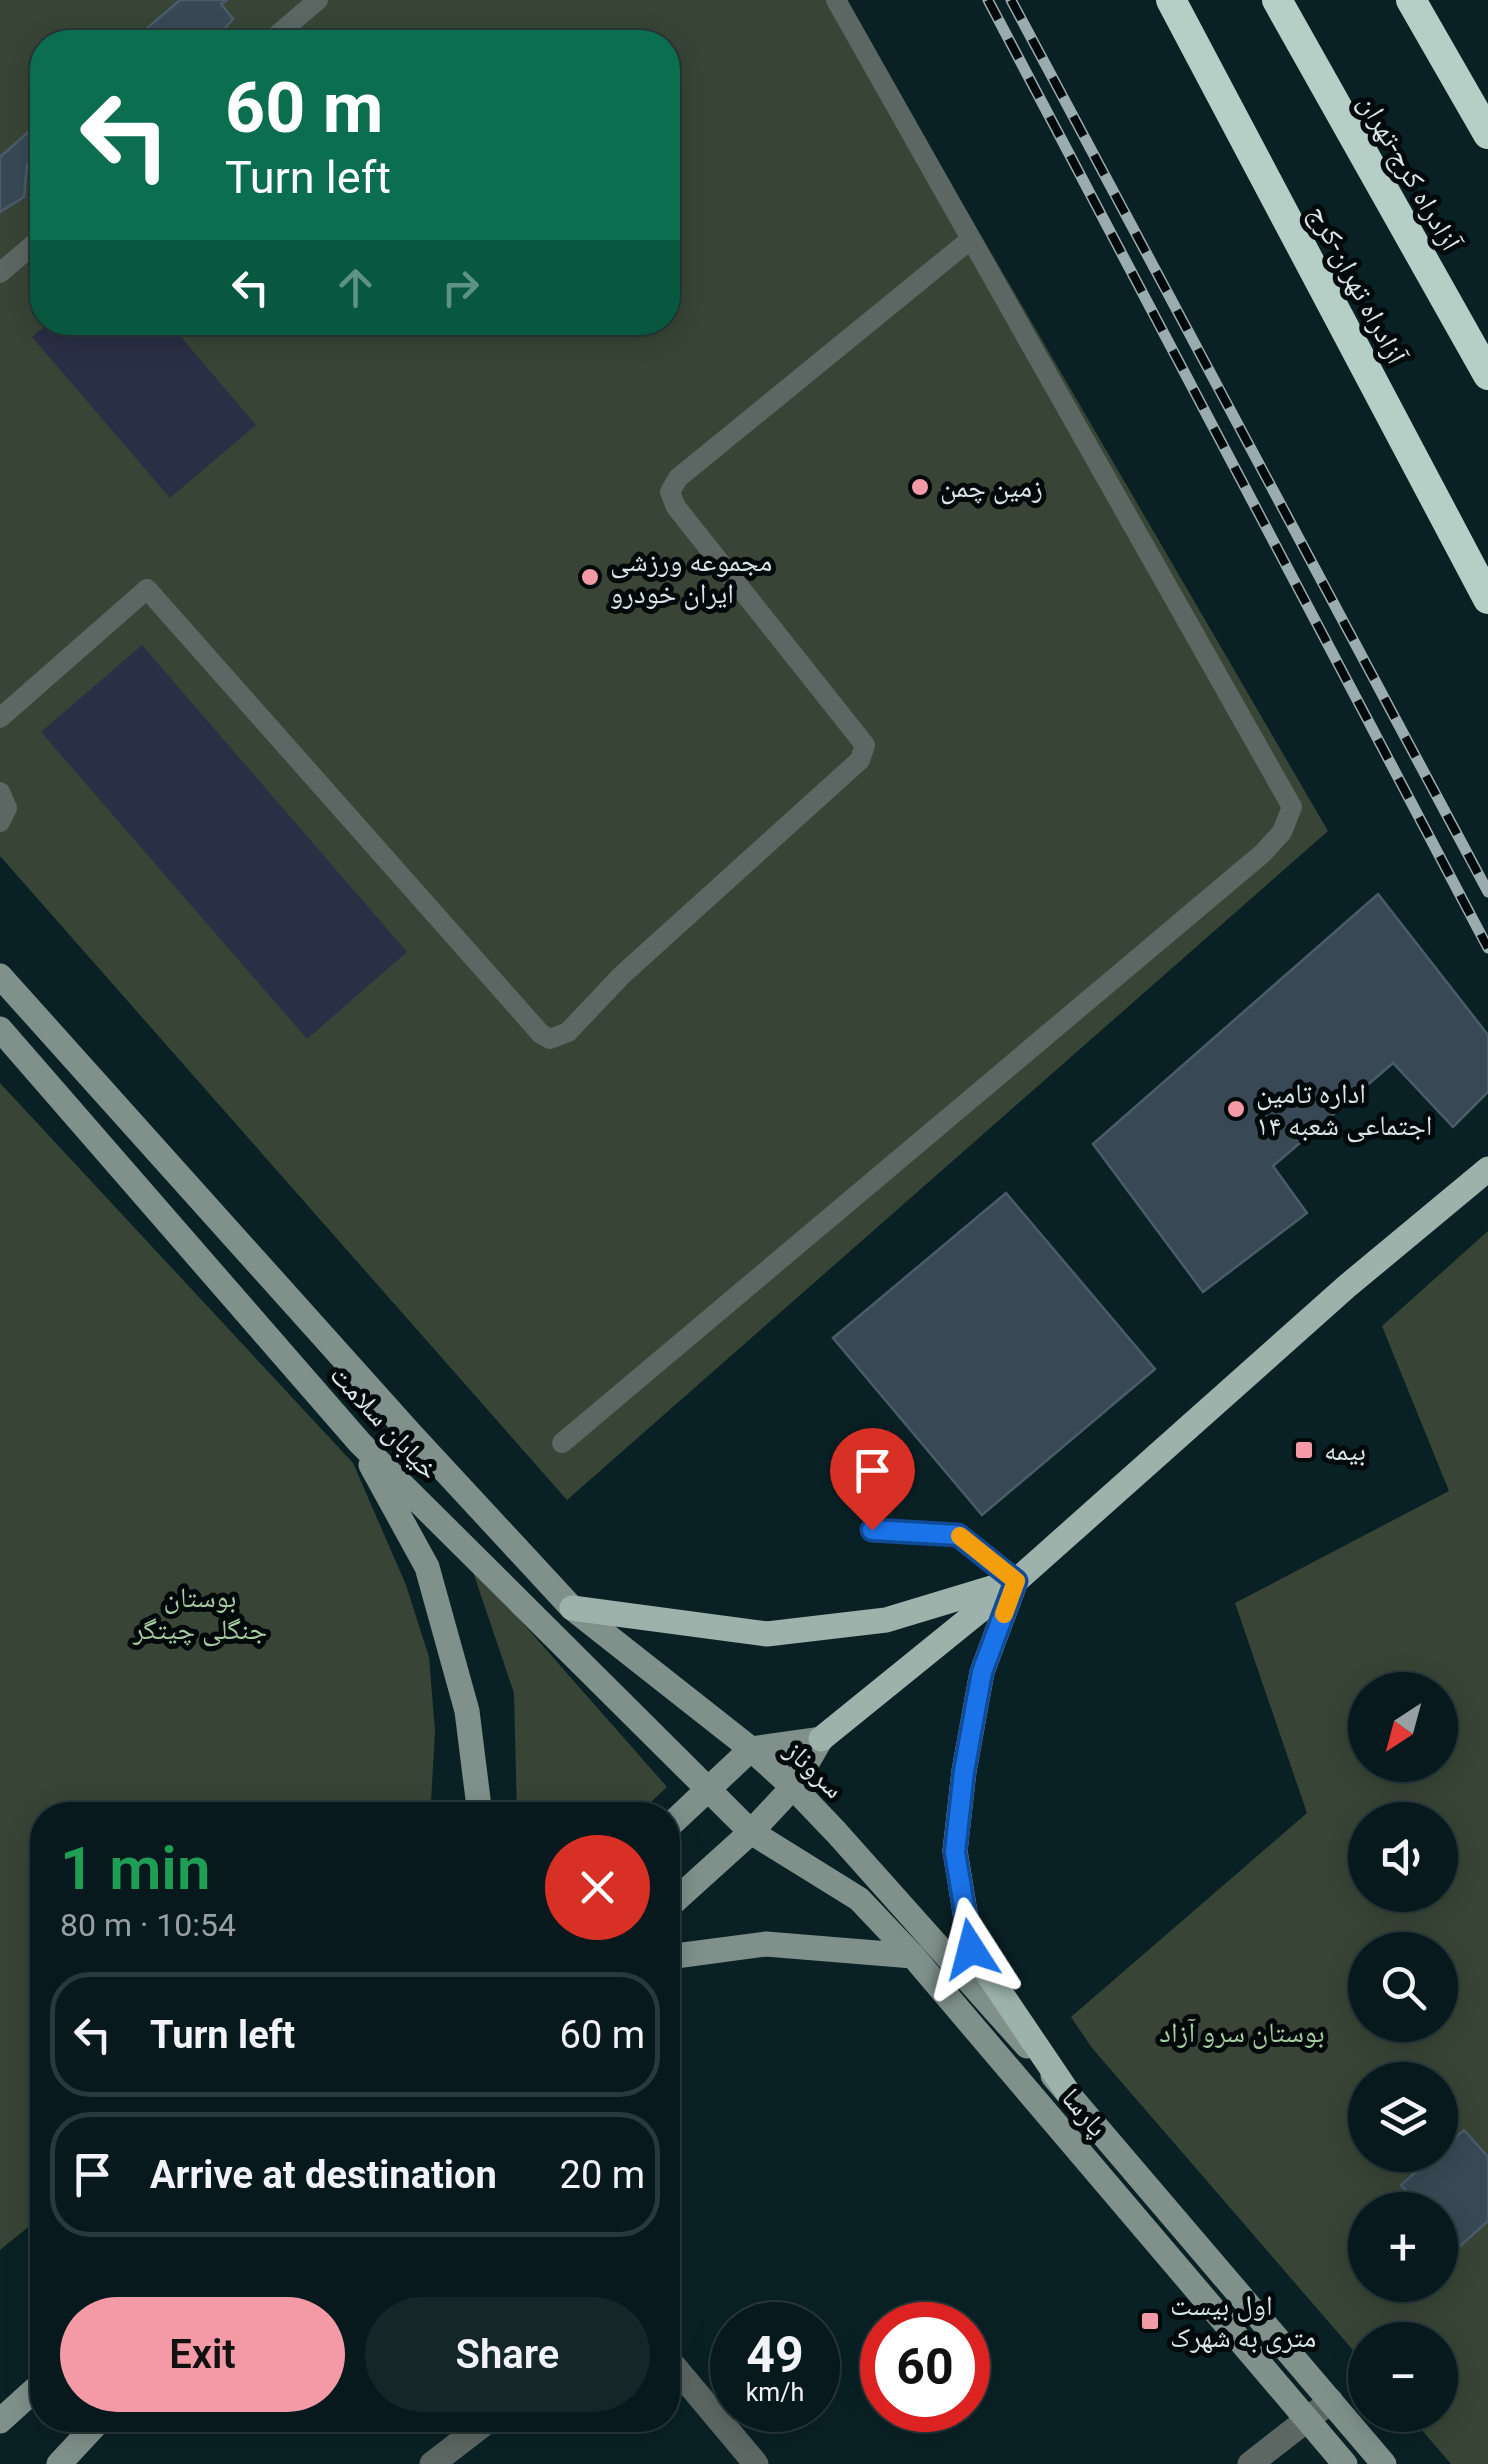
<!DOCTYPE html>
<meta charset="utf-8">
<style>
:root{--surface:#07191c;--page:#152629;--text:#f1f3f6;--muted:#98a0a3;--line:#28383b;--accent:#f49aa6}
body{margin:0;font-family:Roboto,"Noto Naskh Arabic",sans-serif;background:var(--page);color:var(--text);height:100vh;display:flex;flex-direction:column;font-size:38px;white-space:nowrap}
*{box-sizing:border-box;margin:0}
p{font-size:32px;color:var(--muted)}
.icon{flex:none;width:55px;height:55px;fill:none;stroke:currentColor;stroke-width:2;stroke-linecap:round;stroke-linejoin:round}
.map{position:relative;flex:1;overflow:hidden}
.sheet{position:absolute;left:30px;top:1802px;width:650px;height:630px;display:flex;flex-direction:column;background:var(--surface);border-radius:40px;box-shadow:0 5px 25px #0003,0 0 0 2px var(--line)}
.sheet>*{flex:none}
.guide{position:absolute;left:30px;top:30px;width:650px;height:305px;border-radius:40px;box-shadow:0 5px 25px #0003,0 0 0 2px var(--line);background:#0b6e4f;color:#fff;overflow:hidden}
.needle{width:65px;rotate:216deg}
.controls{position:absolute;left:1348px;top:1672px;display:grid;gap:20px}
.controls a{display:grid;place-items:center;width:110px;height:110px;border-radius:50%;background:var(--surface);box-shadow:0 5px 25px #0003,0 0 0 2px var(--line);font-size:50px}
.speed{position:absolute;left:710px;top:2302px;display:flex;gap:20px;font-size:50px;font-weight:700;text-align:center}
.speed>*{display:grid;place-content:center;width:130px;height:130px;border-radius:50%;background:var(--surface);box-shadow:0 5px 25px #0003,0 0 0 2px var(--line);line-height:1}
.speed small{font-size:25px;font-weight:400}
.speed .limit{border:15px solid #d22;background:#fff;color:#111}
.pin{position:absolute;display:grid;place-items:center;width:85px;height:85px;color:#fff;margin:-102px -42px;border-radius:50% 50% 50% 0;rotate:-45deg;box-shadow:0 0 10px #0007}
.pin .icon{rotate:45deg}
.me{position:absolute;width:110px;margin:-55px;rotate:351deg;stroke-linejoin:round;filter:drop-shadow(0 0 8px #0008)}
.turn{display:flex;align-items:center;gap:35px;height:210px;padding:0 30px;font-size:45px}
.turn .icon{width:130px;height:130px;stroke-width:2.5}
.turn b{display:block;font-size:70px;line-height:85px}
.lanes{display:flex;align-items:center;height:95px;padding:0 30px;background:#0003;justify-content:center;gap:50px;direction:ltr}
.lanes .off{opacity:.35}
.round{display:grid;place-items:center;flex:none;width:105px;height:105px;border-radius:52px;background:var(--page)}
.summary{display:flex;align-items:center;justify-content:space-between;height:170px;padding:0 30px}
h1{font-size:60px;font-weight:600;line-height:75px;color:#1e9e55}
.button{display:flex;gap:20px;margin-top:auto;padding:20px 30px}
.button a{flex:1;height:115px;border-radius:60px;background:var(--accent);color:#111;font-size:40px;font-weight:600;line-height:115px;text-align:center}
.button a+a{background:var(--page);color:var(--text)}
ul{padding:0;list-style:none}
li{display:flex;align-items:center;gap:30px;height:125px;margin:0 20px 15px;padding:0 10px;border:5px solid var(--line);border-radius:40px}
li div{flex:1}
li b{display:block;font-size:38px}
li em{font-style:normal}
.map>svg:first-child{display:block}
.green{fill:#384536;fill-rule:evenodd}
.water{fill:#292f45}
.building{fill:#384955;stroke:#4a5c69;stroke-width:2.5}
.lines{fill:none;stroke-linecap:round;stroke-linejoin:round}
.lane{stroke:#5c6763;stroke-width:20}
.street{stroke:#5c6763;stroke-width:25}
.secondary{stroke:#80918c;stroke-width:25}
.primary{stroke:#9cb2ab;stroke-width:25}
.highway{stroke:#b5cfc7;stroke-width:30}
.rail-casing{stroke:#9bacaf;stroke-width:11}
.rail{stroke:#02090a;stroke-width:8;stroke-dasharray:22;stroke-linecap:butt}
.route-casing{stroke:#114b97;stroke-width:25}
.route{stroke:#1a73e8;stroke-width:18}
.slow{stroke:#f59e0b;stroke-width:18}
.poi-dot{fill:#f49aa6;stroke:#02090a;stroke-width:4}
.labels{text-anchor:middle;stroke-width:10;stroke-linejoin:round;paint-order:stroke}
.street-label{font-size:28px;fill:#d8e6e8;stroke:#02090a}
.poi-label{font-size:28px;fill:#d8e6e8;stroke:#02090a;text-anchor:start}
.park-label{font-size:28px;fill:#a5cba1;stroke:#02090a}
</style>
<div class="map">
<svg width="1488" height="2464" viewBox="0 0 1488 2464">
<rect width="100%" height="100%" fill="#092125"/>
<!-- green -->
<path class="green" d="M0 0H844L1328 831 567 1500 0 856ZM42 42H668V322H42Z
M0 1083 353 1463 406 1585 429 1657 435 1731 431 1801 427 1815H42V2216L0 2250Z
M1488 1231V2464H1451L1409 2415H1440V2340H1365V2364L1092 2048 1071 2017 1307 1813 1235 1603 1449 1491 1382 1326ZM1365 1690H1440V1765H1365ZM1365 1820H1440V1895H1365ZM1365 1950H1440V2025H1365ZM1365 2080H1440V2155H1365ZM1365 2210H1440V2285H1365Z
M470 1563 667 1787 637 1815H517L514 1693Z"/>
<!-- water -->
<path class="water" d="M49 323H169L256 425 170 498 32 337Z
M142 645 407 952 307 1039 41 732Z"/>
<!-- building -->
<path class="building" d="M180 0H227L221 4 233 19 213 42H131Z
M42 120V155L27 164 24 197 0 212V157Z
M1378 894 1488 1035V1092L1453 1127 1393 1063 1273 1166 1307 1213 1203 1292 1093 1144Z
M1006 1193 1155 1369 982 1515 833 1338Z
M1464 2130 1488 2157V2221L1458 2248 1440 2227V2210H1424L1401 2185 1435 2155H1440V2151Z"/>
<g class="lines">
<!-- lane -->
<path class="lane" d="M269 42 318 0
M0 273 42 237
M0 718 147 589 541 1034 550 1039 568 1032 622 975 860 760 865 745 676 507 670 492 678 478 971 239
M0 792 7 808 0 822
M562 1443 1263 853 1282 832 1292 807 836 0
M872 1530 958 1535 1016 1581"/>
<!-- street -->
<path class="street" d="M668 2359 756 2464
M432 2464 489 2420
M1250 2464 1331 2401"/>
<!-- secondary -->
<path class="secondary" d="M0 976 410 1433 572 1608 751 1749 793 1787 836 1832 1027 2046
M0 1029 360 1443 751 1832 859 1899 913 1956 1345 2464
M371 1465 427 1567 467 1711 480 1815
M668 1827 751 1749 821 1739
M668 1907 751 1832 793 1787 821 1739
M668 1957 766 1944 913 1956
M1053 2076 1384 2464
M0 2421 42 2383
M59 2464 100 2420"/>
<!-- primary -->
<path class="primary" d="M1016 1581 982 1672 964 1771 955 1851 971 1949 1067 2091
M572 1608 767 1634 886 1620 1005 1584
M821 1739 1016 1581 1346 1287 1488 1169"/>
<!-- highway -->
<path class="highway" d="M1171 0 1488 599
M1277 0 1488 375
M1411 0 1488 134"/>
<!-- rail casing -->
<g class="rail-casing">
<path id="rail" d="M988 0 1488 948
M1011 0 1488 892"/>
</g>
<!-- rail -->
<use href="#rail" class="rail"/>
</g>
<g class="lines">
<!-- route casing -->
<g class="route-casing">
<path id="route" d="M872 1530 958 1535 1016 1581 982 1672 964 1771 955 1852 971 1949"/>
</g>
<!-- route -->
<use href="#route" class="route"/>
<!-- slow -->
<path class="slow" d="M960 1536 1016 1581 1004 1614"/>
</g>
<!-- markers -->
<g class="poi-dot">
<circle cx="920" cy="487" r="10"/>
<circle cx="590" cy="577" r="10"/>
<circle cx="1236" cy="1109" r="10"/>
<rect x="1294" y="1440" width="20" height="20" rx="5"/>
<rect x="1140" y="2311" width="20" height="20" rx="5"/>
</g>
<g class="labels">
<!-- street labels -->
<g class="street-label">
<text transform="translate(1410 172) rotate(60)" y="10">آزادراه کرج-تهران</text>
<text transform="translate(1358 284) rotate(62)" y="10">آزادراه تهران-کرج</text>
<text transform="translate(385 1422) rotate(47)" y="10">خیابان سلامت</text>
<text transform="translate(815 1769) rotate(44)" y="10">سروناز</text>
<text transform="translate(1085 2112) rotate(50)" y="10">پارسا</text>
</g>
<!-- poi labels -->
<g class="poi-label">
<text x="940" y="497">زمین چمن</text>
<text x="610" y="571">مجموعه ورزشی<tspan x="610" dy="32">ایران خودرو</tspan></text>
<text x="1256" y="1103">اداره تامین<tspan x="1256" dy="32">اجتماعی شعبه ۱۴</tspan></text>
<text x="1324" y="1460">بیمه</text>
<text x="1170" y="2315">اول بیست<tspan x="1170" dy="32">متری به شهرک</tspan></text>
</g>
<!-- park labels -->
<g class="park-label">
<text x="200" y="1607">بوستان<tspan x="200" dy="32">جنگلی چیتگر</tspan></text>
<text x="1242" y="2042">بوستان سرو آزاد</text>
</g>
</g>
</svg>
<div class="controls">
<a><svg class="needle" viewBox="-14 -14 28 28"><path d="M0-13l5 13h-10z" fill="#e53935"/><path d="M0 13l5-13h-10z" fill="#98a0a3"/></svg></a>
<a><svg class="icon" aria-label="sound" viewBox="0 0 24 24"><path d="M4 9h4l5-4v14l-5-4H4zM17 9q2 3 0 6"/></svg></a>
<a><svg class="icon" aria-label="search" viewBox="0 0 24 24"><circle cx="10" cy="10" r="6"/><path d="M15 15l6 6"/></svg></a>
<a><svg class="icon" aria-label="layers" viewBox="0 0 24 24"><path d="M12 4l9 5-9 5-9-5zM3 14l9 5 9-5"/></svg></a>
<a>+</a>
<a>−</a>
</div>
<div class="speed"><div>49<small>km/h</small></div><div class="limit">60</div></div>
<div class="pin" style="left:872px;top:1530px;background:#d93025"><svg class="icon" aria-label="arrive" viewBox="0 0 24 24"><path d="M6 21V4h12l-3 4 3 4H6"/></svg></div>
<svg class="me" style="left:971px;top:1949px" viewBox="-20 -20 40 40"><path d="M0-17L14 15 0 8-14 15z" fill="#1a73e8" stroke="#fff" stroke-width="4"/></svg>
<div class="guide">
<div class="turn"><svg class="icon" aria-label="left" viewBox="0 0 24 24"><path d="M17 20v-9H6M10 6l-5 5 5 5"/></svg><div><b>60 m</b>Turn left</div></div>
<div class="lanes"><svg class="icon" aria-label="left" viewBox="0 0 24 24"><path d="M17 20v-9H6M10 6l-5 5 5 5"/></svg><svg class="icon off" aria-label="ahead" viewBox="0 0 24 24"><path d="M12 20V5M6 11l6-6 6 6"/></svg><svg class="icon off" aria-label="right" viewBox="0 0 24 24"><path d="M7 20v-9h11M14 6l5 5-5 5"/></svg></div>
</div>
<section class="sheet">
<div class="summary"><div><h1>1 min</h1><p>80 m · 10:54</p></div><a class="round" style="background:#d93025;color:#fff"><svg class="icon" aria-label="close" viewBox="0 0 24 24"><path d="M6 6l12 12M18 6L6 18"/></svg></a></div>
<ul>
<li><svg class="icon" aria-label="left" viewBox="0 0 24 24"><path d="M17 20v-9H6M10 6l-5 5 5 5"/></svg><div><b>Turn left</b></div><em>60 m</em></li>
<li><svg class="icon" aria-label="arrive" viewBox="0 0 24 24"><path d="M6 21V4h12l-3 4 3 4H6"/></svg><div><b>Arrive at destination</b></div><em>20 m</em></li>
</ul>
<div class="button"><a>Exit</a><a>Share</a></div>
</section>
</div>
